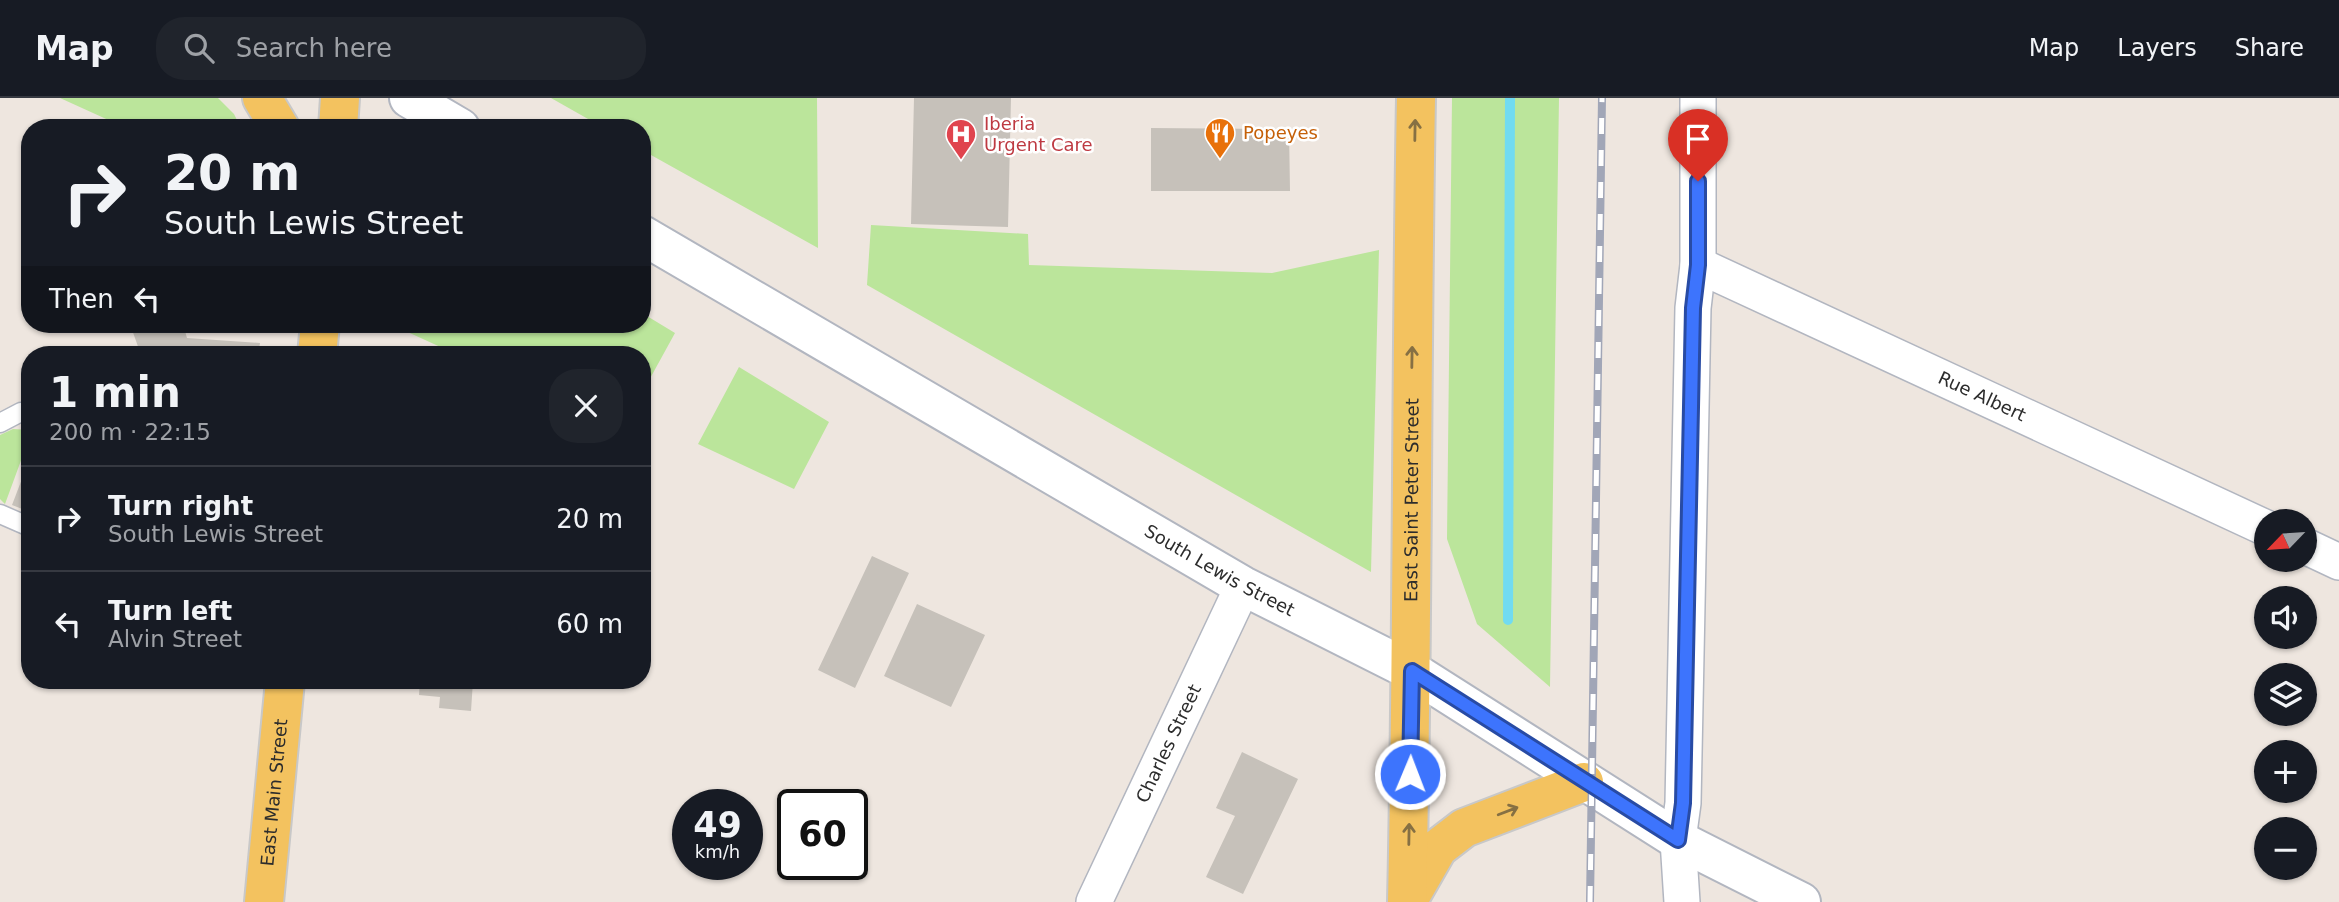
<!DOCTYPE html>
<meta charset="utf-8">
<style>
:root{--surface:#171b24;--page:#20242c;--text:#f1f3f6;--muted:#9ea1a6;--line:#363941}
body{margin:0;font-family:"DejaVu Sans",sans-serif;background:var(--page);color:var(--text);height:100vh;display:flex;flex-direction:column;font-size:26px;white-space:nowrap}
*{box-sizing:border-box;margin:0}
p{font-size:23px;color:var(--muted)}
.icon{flex:none;width:38px;height:38px;fill:none;stroke:currentColor;stroke-width:2;stroke-linecap:round;stroke-linejoin:round}
.map{position:relative;flex:1;overflow:hidden}
.panel{position:absolute;left:21px;top:248px;width:630px;height:343px;display:flex;flex-direction:column;background:var(--surface);border-radius:28px;box-shadow:0 2px 5px #0004}
.panel>*{flex:none}
.guide{position:absolute;left:21px;top:21px;width:630px;height:214px;border-radius:28px;box-shadow:0 2px 5px #0004;background:#171b24;color:var(--text);overflow:hidden}
.needle{width:46px;rotate:245deg}
.fabs{position:absolute;left:2254px;top:411px;display:grid;gap:14px}
.fabs a{display:grid;place-items:center;width:63px;height:63px;border-radius:50%;background:var(--surface);box-shadow:0 2px 5px #0004;font-size:35px}
.speed{position:absolute;left:672px;top:691px;display:flex;gap:14px;font-size:35px;font-weight:700;text-align:center}
.speed>*{display:grid;place-content:center;width:91px;height:91px;border-radius:50%;background:var(--surface);box-shadow:0 2px 5px #0004;line-height:1}
.speed small{font-size:18px;font-weight:400}
.speed .limit{border:4px solid #111;border-radius:10px;background:#fff;color:#111}
.pin{position:absolute;display:grid;place-items:center;width:60px;height:60px;color:#fff;margin:-72px -30px;border-radius:50% 50% 50% 0;rotate:-45deg;box-shadow:0 0 7px #0007}
.pin .icon{rotate:45deg}
.me{position:absolute;width:77px;margin:-38px;rotate:1deg;stroke-linejoin:round;filter:drop-shadow(0 0 5px #0008)}
.turn{display:flex;align-items:center;gap:24px;height:147px;padding:0 28px;font-size:32px}
.turn .icon{width:91px;height:91px;stroke-width:2.5}
.turn b{display:block;font-size:49px;line-height:60px}
.then{display:flex;align-items:center;height:66px;padding:0 28px;background:#0003;gap:14px;font-size:26px}
.round{display:grid;place-items:center;flex:none;width:74px;height:74px;border-radius:28px;background:var(--page)}
.overview{display:flex;align-items:center;justify-content:space-between;height:119px;padding:0 28px}
h1{font-size:42px;font-weight:800;line-height:52px}
ul{padding:0;list-style:none}
li{display:flex;align-items:center;gap:21px;height:105px;padding:0 28px;border-top:2px solid var(--line)}
li div{flex:1}
li b{display:block;font-size:26px}
li em{font-style:normal}
header{display:flex;align-items:center;gap:42px;box-sizing:border-box;height:98px;padding:0 35px;background:var(--surface);border-bottom:2px solid var(--line)}
header strong{font-size:33px}
nav{display:flex;gap:38px;margin-inline-start:auto;font-size:24px}
.search{width:490px;height:63px;background:var(--page);display:flex;align-items:center;gap:18px;box-sizing:border-box;padding:0 24px;border-radius:28px;color:var(--muted);font-size:26px}
.map>svg:first-child{display:block}
.green{fill:#bbe59b}
.lines{fill:none;stroke-linecap:round;stroke-linejoin:round}
.stream{stroke:#71dbf1;stroke-width:10}
.building{fill:#c6c1ba}
.lane-casing{stroke:#b2b6c0;stroke-width:21}
.street-casing{stroke:#b2b6c0;stroke-width:38}
.secondary-casing{stroke:#b2b6c0;stroke-width:42}
.primary-casing{stroke:#c8c8c8;stroke-width:42}
.lane{stroke:#fff;stroke-width:18}
.street{stroke:#fff;stroke-width:35}
.secondary{stroke:#fff;stroke-width:38}
.primary{stroke:#f3c25f;stroke-width:38}
.rail-casing{stroke:#a1a6b7;stroke-width:8}
.rail{stroke:#fff;stroke-width:5;stroke-dasharray:16;stroke-linecap:butt}
.oneway{stroke:#867043}
.route-casing{stroke:#284ba4;stroke-width:18}
.route{stroke:#3d74fd;stroke-width:12}
.labels{text-anchor:middle;stroke-width:5;stroke-linejoin:round;paint-order:stroke}
.health-label{font-size:18px;fill:#be3a42;stroke:#fff;text-anchor:start}
.food-label{font-size:18px;fill:#c56008;stroke:#fff;text-anchor:start}
.street-label{font-size:18px;fill:#2c2c2c;stroke:#fff}
</style>
<header>
<strong>Map</strong>
<div class="search"><svg class="icon" aria-label="search" viewBox="0 0 24 24"><circle cx="10" cy="10" r="6"/><path d="M15 15l6 6"/></svg>Search here</div>
<nav><a>Map</a><a>Layers</a><a>Share</a></nav>
</header>
<div class="map">
<svg width="2339" height="804" viewBox="0 0 2339 804">
<rect width="100%" height="100%" fill="#eee6df"/>
<!-- green -->
<path class="green" d="M60 0H218L234 16 241 30H126Z
M551 0H817L818 150 642 52V30H604Z
M1452 0H1559L1550 589 1477 526 1447 441Z
M871 127 1028 136 1029 167 1272 175 1379 152 1371 474 867 187Z
M642 215 675 235 642 295V257H458L390 226H642Z
M739 269 829 324 794 391 698 346Z
M13 331 30 332V338L5 406 0 401V337Z"/>
<g class="lines">
<!-- stream -->
<path class="stream" d="M1508 522 1510 0"/>
</g>
<!-- building -->
<path class="building" d="M914 0H1011L1008 129 911 126Z
M1151 30 1289 31 1290 93H1151Z
M130 226H183L187 240 260 245 258 257H141Z
M30 360V414L12 407Z
M872 458 909 475 855 590 818 572Z
M917 506 985 537 951 609 884 578Z
M420 583H473L471 613 439 610 440 599 419 597Z
M1242 654 1298 681 1243 796 1206 779 1235 718 1216 710Z"/>
<g class="lines">
<!-- lane casing -->
<g class="lane-casing">
<path id="lane" d="M0 325 21 314 30 317
M0 416 30 429"/>
</g>
<!-- street casing -->
<g class="street-casing">
<g id="street">
<path id="s1" d="M1698 167 2266 430"/>
<path d="M2305 448 2339 464"/>
<path id="s2" d="M1094 804 1243 488"/>
<path d="M1682 804 1678 742 1683 705 1693 210 1698 167V0"/>
</g>
</g>
<!-- secondary casing -->
<g class="secondary-casing">
<g id="secondary">
<path d="M409 0 460 30"/>
<path id="s3" d="M642 137 1243 488 1412 573 1678 742 1801 804"/>
</g>
</g>
<!-- primary casing -->
<g class="primary-casing">
<g id="primary">
<path d="M262 0 280 30"/>
<path d="M338 30 340 0"/>
<path d="M317 257 320 226"/>
<path d="M1410 799 1438 750 1464 730 1584 684"/>
<path id="s4" d="M264 804 285 583"/>
<path id="s5" d="M1407 804C1413 536 1411 268 1416 0"/>
</g>
</g>
<!-- lane -->
<use href="#lane" class="lane"/>
<!-- street -->
<use href="#street" class="street"/>
<!-- secondary -->
<use href="#secondary" class="secondary"/>
<!-- primary -->
<use href="#primary" class="primary"/>
<!-- rail casing -->
<g class="rail-casing">
<path id="rail" d="M1590 804 1602 0"/>
</g>
<!-- rail -->
<use href="#rail" class="rail"/>
</g>
<!-- one-way arrows -->
<defs><path id="oneway-shaft" d="M-6 0H5M1.5-3L5.5 0L1.5 3" fill="none" stroke-width="1.6" stroke-linecap="round" stroke-linejoin="round" transform="scale(1.75)"/></defs>
<g class="oneway">
<use href="#oneway-shaft" transform="translate(1415 32) rotate(-89)"/>
<use href="#oneway-shaft" transform="translate(1412 259) rotate(-89)"/>
<use href="#oneway-shaft" transform="translate(1508 713) rotate(-21)"/>
<use href="#oneway-shaft" transform="translate(1409 736) rotate(-89)"/>
</g>
<g class="lines">
<!-- route casing -->
<g class="route-casing">
<path id="route" d="M1410 676 1412 573 1678 742 1683 705 1693 210 1698 167V83"/>
</g>
<!-- route -->
<use href="#route" class="route"/>
</g>
<!-- icons -->
<defs>
<g id="restaurant-pin" transform="scale(1.575)"><path d="M0 17L-7.5 6A9.5 9.5 0 1 1 7.5 6Z" fill="#e8710a" stroke="#fff"/><path d="M-5-6h1v4h1v-4h1v4h1v-4h1v5L-1.5 .5V6h-2V.5L-5-1ZM5-6V6H3V1.5H1.5Q1.5-4 5-6Z" fill="#fff"/></g>
<g id="hospital-pin" transform="scale(1.575)"><path d="M0 17L-7.5 6A9.5 9.5 0 1 1 7.5 6Z" fill="#e0444e" stroke="#fff"/><path d="M-5-5h3v3.5h4V-5h3V5h-3V1.5h-4V5h-3Z" fill="#fff"/></g>
</defs>
<g fill-rule="evenodd">
<use href="#restaurant-pin" x="1220" y="35"/>
<use href="#hospital-pin" x="961" y="36"/>
</g>
<g class="labels">
<!-- health labels -->
<g class="health-label">
<text x="984" y="32">Iberia<tspan x="984" dy="21">Urgent Care</tspan></text>
</g>
<!-- food labels -->
<g class="food-label">
<text x="1243" y="41">Popeyes</text>
</g>
<!-- street labels -->
<g class="street-label">
<text dy="6" stroke="none"><textPath href="#s1" startOffset="313">Rue Albert</textPath></text>
<text dy="6" stroke="none"><textPath href="#s5" startOffset="402">East Saint Peter Street</textPath></text>
<text dy="6" stroke="none"><textPath href="#s3" startOffset="668">South Lewis Street</textPath></text>
<text dy="6" stroke="none"><textPath href="#s2" startOffset="175">Charles Street</textPath></text>
<text dy="6" stroke="none"><textPath href="#s4" startOffset="110">East Main Street</textPath></text>
</g>
</g>
</svg>
<div class="fabs">
<a><svg class="needle" viewBox="-14 -14 28 28"><path d="M0-13l5 13h-10z" fill="#e53935"/><path d="M0 13l5-13h-10z" fill="#9ea1a6"/></svg></a>
<a><svg class="icon" aria-label="sound" viewBox="0 0 24 24"><path d="M4 9h4l5-4v14l-5-4H4zM17 9q2 3 0 6"/></svg></a>
<a><svg class="icon" aria-label="layers" viewBox="0 0 24 24"><path d="M12 4l9 5-9 5-9-5zM3 14l9 5 9-5"/></svg></a>
<a>+</a>
<a>−</a>
</div>
<div class="speed"><div>49<small>km/h</small></div><div class="limit">60</div></div>
<div class="pin" style="left:1698px;top:83px;background:#d93025"><svg class="icon" aria-label="arrive" viewBox="0 0 24 24"><path d="M6 21V4h12l-3 4 3 4H6"/></svg></div>
<svg class="me" style="left:1410px;top:676px" viewBox="-20 -20 40 40"><circle r="17" fill="#3d74fd" stroke="#fff" stroke-width="3"/><path d="M0-11L8 9 0 5-8 9z" fill="#fff"/></svg>
<div class="guide">
<div class="turn"><svg class="icon" aria-label="right" viewBox="0 0 24 24"><path d="M7 20v-9h11M14 6l5 5-5 5"/></svg><div><b>20 m</b>South Lewis Street</div></div>
<div class="then">Then<svg class="icon" aria-label="left" viewBox="0 0 24 24"><path d="M17 20v-9H6M10 6l-5 5 5 5"/></svg></div>
</div>
<section class="panel">
<div class="overview"><div><h1>1 min</h1><p>200 m · 22:15</p></div><a class="round"><svg class="icon" aria-label="close" viewBox="0 0 24 24"><path d="M6 6l12 12M18 6L6 18"/></svg></a></div>
<ul>
<li><svg class="icon" aria-label="right" viewBox="0 0 24 24"><path d="M7 20v-9h11M14 6l5 5-5 5"/></svg><div><b>Turn right</b><p>South Lewis Street</p></div><em>20 m</em></li>
<li><svg class="icon" aria-label="left" viewBox="0 0 24 24"><path d="M17 20v-9H6M10 6l-5 5 5 5"/></svg><div><b>Turn left</b><p>Alvin Street</p></div><em>60 m</em></li>
</ul>
</section>
</div>
